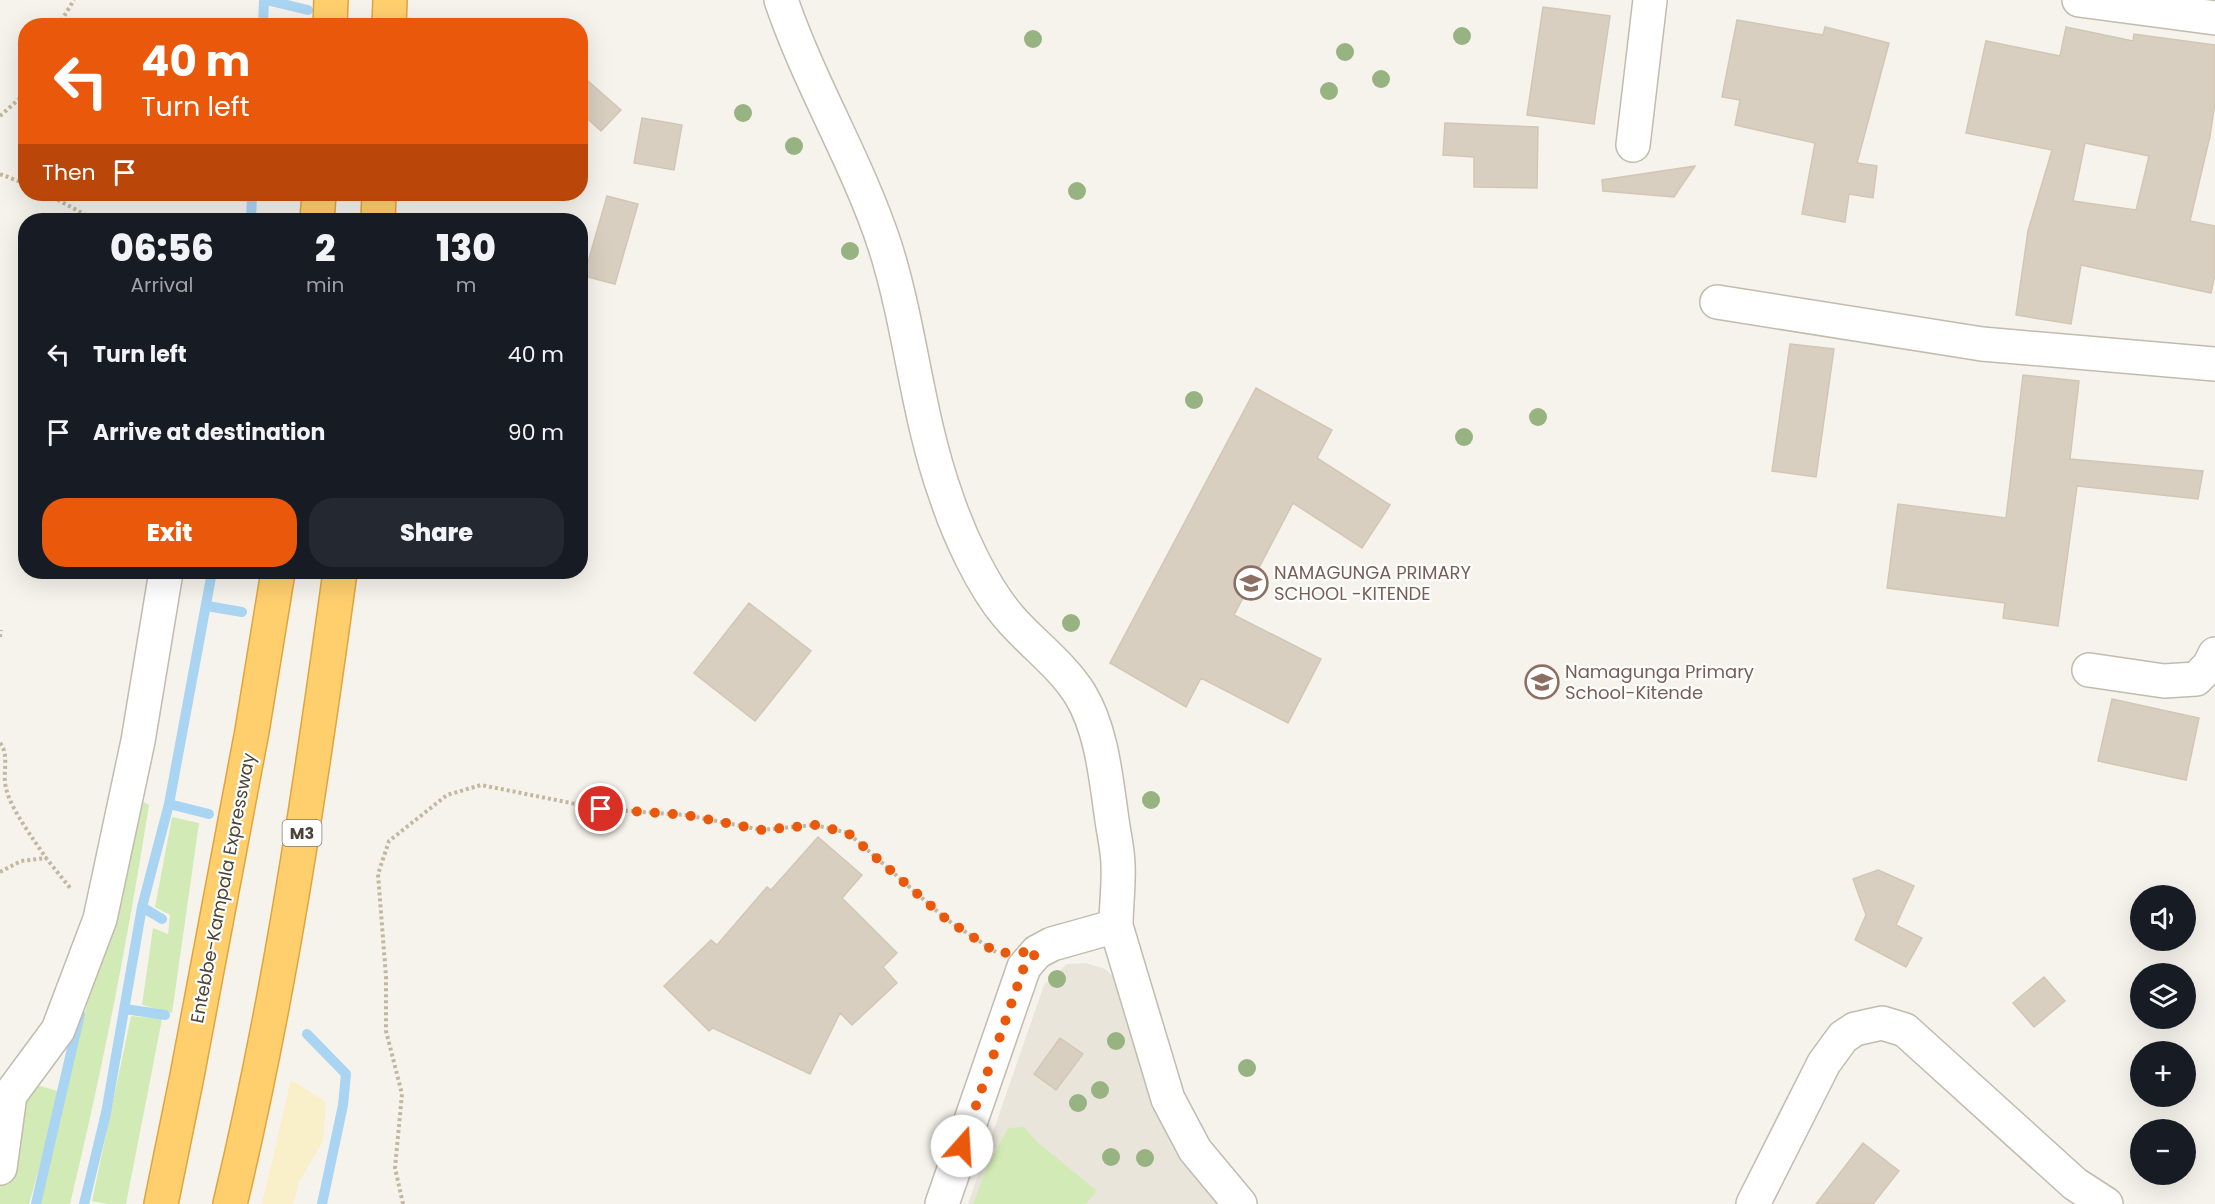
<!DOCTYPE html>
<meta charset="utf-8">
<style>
:root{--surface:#171b24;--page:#242831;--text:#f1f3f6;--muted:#9ea1a6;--accent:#ea580c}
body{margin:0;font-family:Poppins,sans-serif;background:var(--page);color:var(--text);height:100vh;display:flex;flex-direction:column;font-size:22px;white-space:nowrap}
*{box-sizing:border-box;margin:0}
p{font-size:20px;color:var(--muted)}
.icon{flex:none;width:33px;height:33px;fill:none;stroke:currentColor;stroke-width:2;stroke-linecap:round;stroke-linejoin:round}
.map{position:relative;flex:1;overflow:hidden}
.panel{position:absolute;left:18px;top:213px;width:570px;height:366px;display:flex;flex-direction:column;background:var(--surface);border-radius:24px;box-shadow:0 6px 24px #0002}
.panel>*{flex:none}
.banner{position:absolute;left:18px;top:18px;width:570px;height:183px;border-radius:24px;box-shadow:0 6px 24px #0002;background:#ea580c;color:#fff;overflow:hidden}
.buttons{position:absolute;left:2130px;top:885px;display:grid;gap:12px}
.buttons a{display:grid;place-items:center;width:66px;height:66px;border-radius:50%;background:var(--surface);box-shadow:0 6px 24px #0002;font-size:30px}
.pin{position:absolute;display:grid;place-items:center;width:51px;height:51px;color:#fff;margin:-26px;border:3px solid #fff;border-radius:50%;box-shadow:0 2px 6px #0007}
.me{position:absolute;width:66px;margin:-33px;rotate:19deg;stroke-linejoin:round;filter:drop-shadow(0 0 4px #0008)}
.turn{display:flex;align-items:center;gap:21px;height:126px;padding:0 24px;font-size:27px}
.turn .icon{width:78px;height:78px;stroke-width:2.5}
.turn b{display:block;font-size:42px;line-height:51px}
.then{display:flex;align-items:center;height:57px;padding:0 24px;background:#0003;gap:12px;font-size:22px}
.eta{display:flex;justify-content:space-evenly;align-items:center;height:102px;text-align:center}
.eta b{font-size:36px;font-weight:800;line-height:42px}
.primary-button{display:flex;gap:12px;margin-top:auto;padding:12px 24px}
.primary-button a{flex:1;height:69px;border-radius:24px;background:var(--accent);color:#fff;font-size:24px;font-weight:800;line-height:69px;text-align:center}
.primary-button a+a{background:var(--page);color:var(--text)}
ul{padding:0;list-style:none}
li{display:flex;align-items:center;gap:18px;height:78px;padding:0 24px}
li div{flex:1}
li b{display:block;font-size:22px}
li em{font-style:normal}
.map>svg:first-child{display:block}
.residential{fill:#eae5da}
.green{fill:#d2eab5}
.sand{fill:#f9efc9}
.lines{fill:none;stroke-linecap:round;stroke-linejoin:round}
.stream{stroke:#a9d4f2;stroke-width:10}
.building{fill:#d8cfc1;stroke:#d3c7b4;stroke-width:1.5;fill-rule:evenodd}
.minor-casing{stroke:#c2bbae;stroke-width:36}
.highway-casing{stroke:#e0a43c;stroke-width:36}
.path{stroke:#c4b79f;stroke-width:4;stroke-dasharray:3 3;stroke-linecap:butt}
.minor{stroke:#fff;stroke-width:33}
.highway{stroke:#ffcf6e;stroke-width:33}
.tree{fill:#97b381}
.route{stroke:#ea580c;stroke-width:10;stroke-dasharray:0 18}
.labels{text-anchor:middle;stroke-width:4.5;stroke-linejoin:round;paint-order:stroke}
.shield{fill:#fff;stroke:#817c74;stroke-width:1.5}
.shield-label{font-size:16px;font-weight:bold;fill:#4b4439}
.education-label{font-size:18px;fill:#785e54;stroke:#fff;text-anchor:start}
.street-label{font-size:18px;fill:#4b4439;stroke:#fff}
</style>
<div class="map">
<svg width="2215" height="1204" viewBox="0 0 2215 1204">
<rect width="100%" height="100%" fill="#f6f3ec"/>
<!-- residential -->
<path class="residential" d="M1086 963 1105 969 1124 986 1224 1204H968L1044 985 1067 964Z"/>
<!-- green -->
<path class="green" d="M132 795 149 805C128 939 102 1072 70 1204H40L87 1004 79 1002Z
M172 817 199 823 172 1013 142 1005 153 928 168 934 170 915 155 907Z
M131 1016 162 1019 126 1204H108L92 1201Z
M40 1086 61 1092 29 1204H0V1125H15L24 1115 20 1100 27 1087Z
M1024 1127 1036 1141 1097 1191 1086 1204H973L986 1170 1008 1128Z"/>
<!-- sand -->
<path class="sand" d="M291 1080 326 1102 323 1141 299 1182 293 1204H262Z"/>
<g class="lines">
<!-- stream -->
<path class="stream" d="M266 0 308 10
M263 26 264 0
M279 194 292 196
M251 220 252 194
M207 606 242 612
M169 804 209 814
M142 907 162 919
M125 1009 165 1015
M307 1034 346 1074 343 1105 322 1204
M36 1204 80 1014
M84 1204 106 1113 142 907 169 804 212 572"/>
</g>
<!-- building -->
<path class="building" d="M1543 7 1610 16 1594 124 1527 115Z
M1737 20 1823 35 1825 27 1889 43 1857 163 1877 166 1873 198 1849 194 1845 222 1802 214 1815 143 1735 125 1740 100 1722 97Z
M2066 27 2133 41 2134 34 2215 45V102L2210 136 2190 221 2215 226V274L2211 293 2081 265 2071 324 2016 315 2028 231 2052 150 1966 133 1986 41 2060 56ZM2085 143 2149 156 2136 210 2073 201Z
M580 74 621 110 601 131 580 112Z
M642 118 682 125 674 170 634 163Z
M1445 123 1538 127 1537 188 1474 187V157L1443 155Z
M1695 166 1674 197 1603 191 1602 180Z
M607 196 638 204 615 284 584 276Z
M1790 344 1834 349 1816 477 1772 471Z
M2023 375 2079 381 2070 459 2203 471 2198 499 2077 486 2058 626 2003 618 2005 603 1887 588 1898 504 2006 518Z
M1256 388 1332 430 1317 458 1390 505 1362 548 1293 503 1234 615 1321 659 1288 723 1201 678 1186 707 1110 663Z
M749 603 811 651 755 721 694 673Z
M2112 699 2199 718 2186 780 2098 761Z
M818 837 862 875 842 898 897 953 883 967 897 983 852 1025 840 1013 810 1074 713 1028 709 1031 664 986 711 940 717 945 767 887 771 890Z
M1878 870 1914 886 1896 925 1922 938 1906 967 1855 940 1866 915 1853 879Z
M2044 977 2065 1001 2034 1027 2013 1003Z
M1060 1038 1083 1054 1056 1090 1034 1074Z
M1863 1143 1899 1171 1873 1204H1816Z"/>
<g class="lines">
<!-- minor casing -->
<g class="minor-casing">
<path id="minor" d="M781 0C810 85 857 161 885 246 911 328 917 415 946 496 959 535 982 585 1008 616 1031 643 1061 664 1080 694 1102 730 1106 779 1112 820 1114 835 1118 851 1118 865 1119 885 1116 906 1116 926
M2079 0 2215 18
M1633 145 1650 0
M1717 302 1982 344 2215 364
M2089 670 2164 681 2196 679 2209 666 2215 654
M0 1168 10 1095 58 1030 100 919 138 741 166 572
M942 1204 1024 967 1037 952 1052 944 1116 926 1168 1099 1195 1150 1240 1204
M1753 1204 1824 1063 1843 1037 1855 1029 1882 1023 1905 1030 2075 1184 2106 1204"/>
</g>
<!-- highway casing -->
<g class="highway-casing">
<path id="highway" d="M330 26 331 0
M389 26 390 0
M317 220 319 194
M378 220 379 194
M161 1204 187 1076 252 731 278 572
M230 1204C280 996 311 784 340 572"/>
</g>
<!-- path -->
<path class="path" d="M58 26 74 0
M0 116 26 93
M0 174 26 184
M47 194 95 220
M0 637 1 630
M0 743C10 755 2 773 6 788 10 808 34 840 46 858
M0 872 21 861 46 858 71 889
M403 1204 395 1168 402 1094 386 1031V977L378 874 389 841 447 795 481 785 601 809 686 815 762 830 815 825 848 833 946 919 996 952"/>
<!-- minor -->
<use href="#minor" class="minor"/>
<!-- highway -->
<use href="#highway" class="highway"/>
</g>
<!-- trees -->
<g class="tree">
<circle cx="1462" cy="36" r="9"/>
<circle cx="1033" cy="39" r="9"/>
<circle cx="1345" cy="52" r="9"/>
<circle cx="1381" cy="79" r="9"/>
<circle cx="1329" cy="91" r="9"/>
<circle cx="743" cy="113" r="9"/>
<circle cx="794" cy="146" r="9"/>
<circle cx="1077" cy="191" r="9"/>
<circle cx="850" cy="251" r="9"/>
<circle cx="1194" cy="400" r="9"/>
<circle cx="1538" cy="417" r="9"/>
<circle cx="1464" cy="437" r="9"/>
<circle cx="1071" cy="623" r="9"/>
<circle cx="1151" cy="800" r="9"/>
<circle cx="1057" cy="979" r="9"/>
<circle cx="1116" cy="1041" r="9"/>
<circle cx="1247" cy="1068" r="9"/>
<circle cx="1100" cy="1090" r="9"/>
<circle cx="1078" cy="1103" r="9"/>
<circle cx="1111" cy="1157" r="9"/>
<circle cx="1145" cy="1158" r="9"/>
</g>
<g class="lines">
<!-- route -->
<path class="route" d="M601 809 686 815 762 830 815 825 848 833 946 919 997 953 1037 952 1024 967 962 1146"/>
</g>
<!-- icons -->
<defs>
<g id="school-ring" transform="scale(1.725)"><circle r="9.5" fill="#fff" stroke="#8d6e63" stroke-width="1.5"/><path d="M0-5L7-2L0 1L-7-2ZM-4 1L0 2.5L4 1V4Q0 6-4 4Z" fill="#8d6e63"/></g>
</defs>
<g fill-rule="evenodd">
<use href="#school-ring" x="1251" y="583"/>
<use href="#school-ring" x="1542" y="682"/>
</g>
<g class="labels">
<!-- shield labels -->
<rect class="shield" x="282.5" y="820" width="39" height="26" rx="4.5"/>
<g class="shield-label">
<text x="302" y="839">M3</text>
</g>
<!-- education labels -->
<g class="education-label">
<text x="1274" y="579">NAMAGUNGA PRIMARY<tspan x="1274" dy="21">SCHOOL -KITENDE</tspan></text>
<text x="1565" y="678">Namagunga Primary<tspan x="1565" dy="21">School-Kitende</tspan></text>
</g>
<!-- street labels -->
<g class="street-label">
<text transform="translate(223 888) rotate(-79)" y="6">Entebbe-Kampala Expressway</text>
</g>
</g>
</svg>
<div class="buttons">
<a><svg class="icon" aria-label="sound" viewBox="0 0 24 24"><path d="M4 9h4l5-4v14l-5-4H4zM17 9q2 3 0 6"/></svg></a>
<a><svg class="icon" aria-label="layers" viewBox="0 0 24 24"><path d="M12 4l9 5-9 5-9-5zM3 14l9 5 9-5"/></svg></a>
<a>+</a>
<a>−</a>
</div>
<div class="pin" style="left:601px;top:809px;background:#d93025"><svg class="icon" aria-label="arrive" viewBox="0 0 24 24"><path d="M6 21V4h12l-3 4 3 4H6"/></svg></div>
<svg class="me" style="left:962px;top:1146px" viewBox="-20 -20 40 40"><circle r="19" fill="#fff"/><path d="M0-13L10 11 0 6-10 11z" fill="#ea580c"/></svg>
<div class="banner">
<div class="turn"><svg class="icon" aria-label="left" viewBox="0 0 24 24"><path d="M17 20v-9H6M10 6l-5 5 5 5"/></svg><div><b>40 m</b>Turn left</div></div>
<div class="then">Then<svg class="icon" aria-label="arrive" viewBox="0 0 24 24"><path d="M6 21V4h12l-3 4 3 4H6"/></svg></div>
</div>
<section class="panel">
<div class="eta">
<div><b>06:56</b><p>Arrival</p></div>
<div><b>2</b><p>min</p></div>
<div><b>130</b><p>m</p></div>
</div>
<ul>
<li><svg class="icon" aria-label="left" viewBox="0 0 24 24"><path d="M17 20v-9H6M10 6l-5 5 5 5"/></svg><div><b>Turn left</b></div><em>40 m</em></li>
<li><svg class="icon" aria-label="arrive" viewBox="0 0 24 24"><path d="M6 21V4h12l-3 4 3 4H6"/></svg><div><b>Arrive at destination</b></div><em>90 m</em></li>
</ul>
<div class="primary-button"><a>Exit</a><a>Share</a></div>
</section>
</div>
